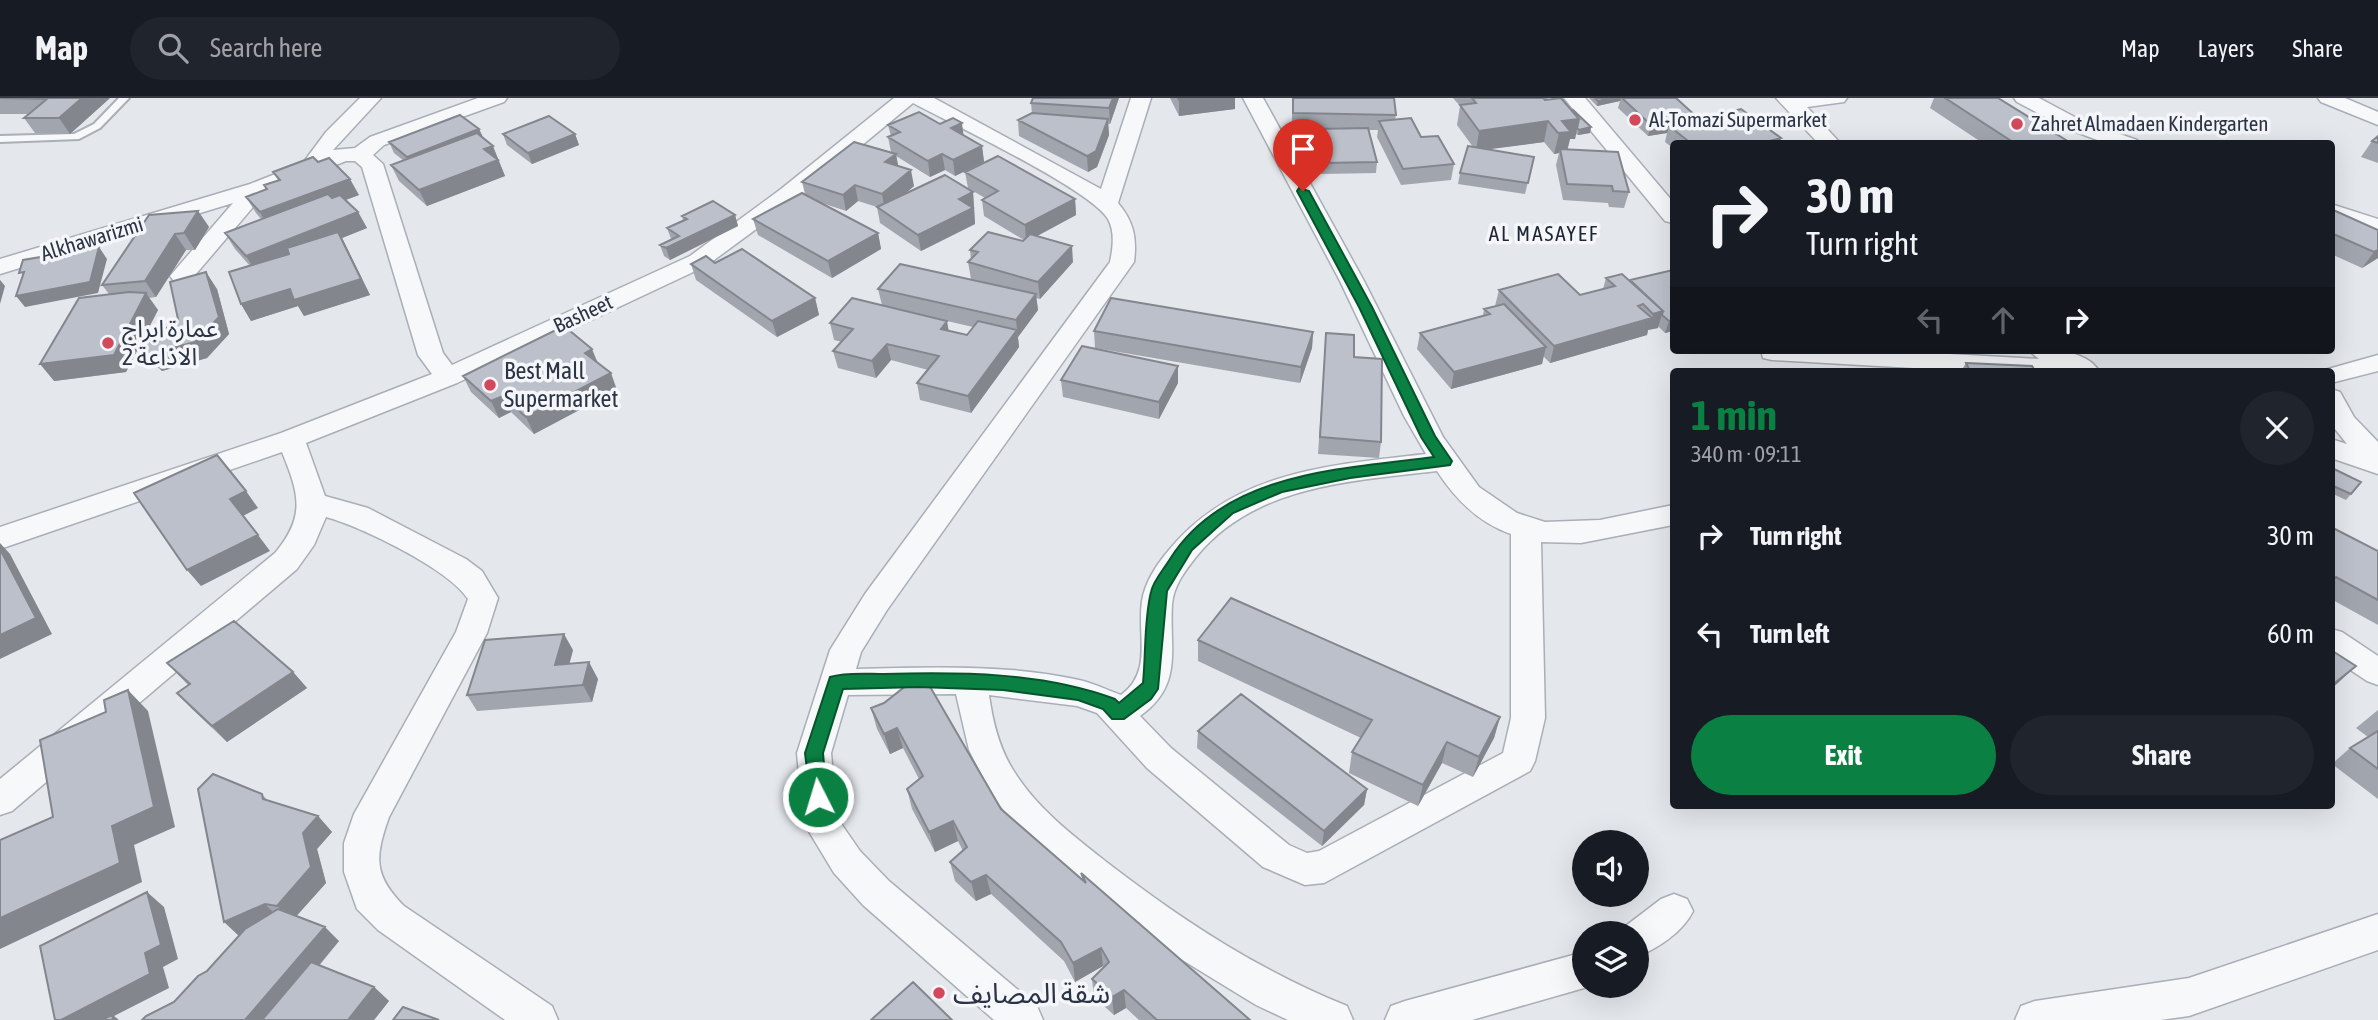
<!DOCTYPE html>
<meta charset="utf-8">
<style>
:root{--surface:#171b24;--page:#20242c;--text:#f1f3f6;--muted:#9ea1a6;--line:#363941;--accent:#0b8043}
body{margin:0;font-family:"Asap Condensed","Noto Sans Arabic",sans-serif;background:var(--page);color:var(--text);height:100vh;display:flex;flex-direction:column;font-size:26px;white-space:nowrap}
*{box-sizing:border-box;margin:0}
p{font-size:23px;color:var(--muted)}
.icon{flex:none;width:38px;height:38px;fill:none;stroke:currentColor;stroke-width:2;stroke-linecap:round;stroke-linejoin:round}
.map{position:relative;flex:1;overflow:hidden}
.side{position:absolute;left:1670px;top:270px;width:665px;height:441px;display:flex;flex-direction:column;background:var(--surface);border-radius:7px;box-shadow:0 7px 28px #0002}
.side>*{flex:none}
.banner{position:absolute;left:1670px;top:42px;width:665px;height:214px;border-radius:7px;box-shadow:0 7px 28px #0002;background:#171b24;color:var(--text);overflow:hidden}
.buttons{position:absolute;left:1572px;top:732px;display:grid;gap:14px}
.buttons a{display:grid;place-items:center;width:77px;height:77px;border-radius:50%;background:var(--surface);box-shadow:0 7px 28px #0002;font-size:35px}
.pin{position:absolute;display:grid;place-items:center;width:60px;height:60px;color:#fff;margin:-72px -30px;border-radius:50% 50% 50% 0;rotate:-45deg;box-shadow:0 0 7px #0007}
.pin .icon{rotate:45deg}
.me{position:absolute;width:77px;margin:-38px;rotate:355deg;stroke-linejoin:round;filter:drop-shadow(0 0 5px #0008)}
.turn{display:flex;align-items:center;gap:24px;height:147px;padding:0 21px;font-size:32px}
.turn .icon{width:91px;height:91px;stroke-width:2.5}
.turn b{display:block;font-size:49px;line-height:60px}
.lanes{display:flex;align-items:center;height:66px;padding:0 21px;background:#0003;justify-content:center;gap:35px;direction:ltr}
.lanes .off{opacity:.35}
.round{display:grid;place-items:center;flex:none;width:74px;height:74px;border-radius:37px;background:var(--page)}
.summary{display:flex;align-items:center;justify-content:space-between;height:119px;padding:0 21px}
h1{font-size:42px;font-weight:700;line-height:52px;color:var(--accent)}
.button{display:flex;gap:14px;margin-top:auto;padding:14px 21px}
.button a{flex:1;height:80px;border-radius:42px;background:var(--accent);color:#fff;font-size:28px;font-weight:700;line-height:80px;text-align:center}
.button a+a{background:var(--page);color:var(--text)}
ul{padding:0;list-style:none}
li{display:flex;align-items:center;gap:21px;height:98px;padding:0 21px}
li div{flex:1}
li b{display:block;font-size:26px}
li em{font-style:normal}
header{display:flex;align-items:center;gap:42px;box-sizing:border-box;height:98px;padding:0 35px;background:var(--surface);border-bottom:2px solid var(--line)}
header strong{font-size:33px}
nav{display:flex;gap:38px;margin-inline-start:auto;font-size:24px}
.search{width:490px;height:63px;background:var(--page);display:flex;align-items:center;gap:18px;box-sizing:border-box;padding:0 24px;border-radius:38px;color:var(--muted);font-size:26px}
.map>svg:first-child{display:block}
.lines{fill:none;stroke-linecap:round;stroke-linejoin:round}
.lane-casing{stroke:#a9aeb7;stroke-width:4}
.street-casing{stroke:#a9aeb7;stroke-width:3}
.lane{fill:#f7f8fa;fill-rule:evenodd}
.street{fill:#f7f8fa;fill-rule:evenodd}
.wall{fill:#a1a5ae;fill-rule:evenodd}
.shaded-wall{fill:#83868d}
.building{fill:#bbc0ca;stroke:#83868d;stroke-width:2}
.route{fill:#0b8043;stroke:#07532c;stroke-width:2}
.poi-dot{fill:#d1495b;stroke:#f4f6f9;stroke-width:2.5}
.labels{text-anchor:middle;stroke-width:7;stroke-linejoin:round;paint-order:stroke}
.far-poi-label{font-size:21px;fill:#2b3445;stroke:#f4f6f9;text-anchor:start}
.far-neighbourhood-label{font-size:21px;letter-spacing:2px;fill:#1d2536;stroke:#f4f6f9}
.far-street-label{font-size:21px;fill:#2b3445;stroke:#f4f6f9}
.poi-label{font-size:24px;fill:#2b3445;stroke:#f4f6f9;text-anchor:start}
.near-poi-label{font-size:28px;fill:#2b3445;stroke:#f4f6f9;text-anchor:start}
</style>
<header>
<strong>Map</strong>
<div class="search"><svg class="icon" aria-label="search" viewBox="0 0 24 24"><circle cx="10" cy="10" r="6"/><path d="M15 15l6 6"/></svg>Search here</div>
<nav><a>Map</a><a>Layers</a><a>Share</a></nav>
</header>
<div class="map">
<svg width="2378" height="922" viewBox="0 0 2378 922">
<rect width="100%" height="100%" fill="#e4e7ec"/>
<g class="lines">
<!-- lane casing -->
<g class="lane-casing">
<path id="lane" d="M119 0H129L100 30 79 41 0 44V38L74 36 94 26Z"/>
</g>
<!-- street casing -->
<g class="street-casing">
<path id="street" d="M360 0H381L333 52 355 50 370 39 478 0H507L504 4 384 47 373 57 383 66 443 255 452 267 690 158 781 91 894 0H934L1101 91 1131 0H1151L1118 105C1134 124 1137 140 1134 164L887 512 861 554 856 571C928 569 1009 566 1079 582 1093 585 1107 592 1121 597 1153 574 1137 537 1142 503 1145 484 1157 466 1169 452 1234 373 1330 367 1426 356L1404 318 1340 183 1243 0H1263L1364 183 1443 339 1479 389 1517 415 1545 424 1600 422 1673 407V427L1581 445 1541 444 1545 620 1535 663 1530 673 1324 785 1305 787 1263 769 1147 670 1097 615 1077 608 989 597C993 626 1000 654 1017 678 1040 713 1076 740 1109 766 1183 823 1260 873 1347 908L1353 922H1288L1256 907 1171 855 1062 771 1025 738 993 699 969 652 956 596 848 597 831 655 835 699 842 727 860 753 889 783 1037 908 1043 922H994L863 807 834 775 808 732 801 699 797 655 830 552 865 496 1110 164C1113 149 1115 134 1108 121 1090 91 950 25 913 5L797 101 706 168 457 285 306 345 325 398 368 410 466 461 482 473 498 500 487 535 389 719C375 759 373 777 404 808L552 908 558 922H505L378 832 357 811 344 774V745L354 716 456 534 468 501C449 471 360 428 326 419L314 447 297 471 12 713 0 717V681L275 455C306 418 299 396 282 354L0 451V429L281 335 432 276 418 257 362 69 355 63H346L265 95 190 183H174L170 178 233 105 0 176V161L250 86 303 65 326 34ZM1437 373C1456 402 1479 425 1511 436V620L1503 655 1319 753 1307 755 1289 747 1171 650 1140 618C1184 587 1169 551 1172 506 1174 487 1185 473 1196 459 1254 387 1352 383 1437 373Z
M1564 0H1585L1673 104V125L1665 123Z
M1776 0H1847L1844 4 1807 9 1841 46H1819Z
M2014 0H2039L2082 23 2137 42 2140 46H2108L2068 31 2017 4Z
M2318 0H2345L2378 14V27L2321 4Z
M2331 106 2378 121V135L2331 120Z
M1761 252H1879L2039 261 2028 252C2051 252 2085 251 2099 273H1966L1772 262 1763 260Z
M2378 257V273L2331 285V273H2321Z
M2331 291 2340 294 2354 319 2378 344V376L2331 360V341L2347 346 2331 326Z
M2331 531 2342 534 2378 558V587L2367 583 2331 559Z
M1674 796 1687 801 1693 813C1683 834 1657 851 1636 859V835H1620L1623 830 1661 801Z
M2378 816V852L2189 918 2160 922H2015L2021 908 2035 903 2189 880Z
M1584 854V887H1591L1584 890 1472 922H1385L1391 908 1405 903Z"/>
</g>
<!-- lane -->
<use href="#lane" class="lane"/>
<!-- street -->
<use href="#street" class="street"/>
</g>
<!-- wall -->
<path class="wall" d="M0 0H110L70 36 35 35 24 20 29 16H0Z
M1033 0H1119L1110 26H1108L1109 37 1097 69 1088 74 1019 38 1018 22 1032 16 1031 5Z
M1170 0H1235V11L1179 18Z
M1292 0H1394L1396 17 1395 22 1421 39 1454 66 1451 82 1401 87 1377 39 1378 32H1369L1377 64 1376 75 1321 76 1314 42 1315 31H1323L1292 30Z
M1453 0H1548V2L1572 13 1591 29 1590 35 1578 37 1576 36 1575 41H1570L1567 51 1629 94 1624 110 1609 109 1608 105 1563 102 1556 67 1559 55 1554 56 1544 44 1486 51 1534 59 1525 96 1458 86 1460 75 1473 49 1457 27 1460 8Z
M1589 0H1676L1697 21 1781 40 1779 46H1673V50L1665 44 1667 35 1648 38 1618 10 1620 3 1597 8Z
M1934 0H1998L2066 42 2064 46H1984L1930 10Z
M940 26 982 48 984 64 955 78 945 72 930 79 896 58 898 68 914 88 905 96 973 94 975 126 921 153 880 125 877 109 858 103 846 113 822 105 878 135 881 151 832 180 758 137 753 121 805 96 802 84 891 54 888 39 891 38 888 27Z
M479 31 483 39 499 64 505 78 427 108 399 83 391 67 404 63 394 55 389 44Z
M503 36H575L579 47 532 66 507 47Z
M2378 38V65L2361 59 2372 43Z
M318 64 359 97 345 102 358 114 367 130 342 140 370 197 304 218 298 208 251 223 241 206 250 168 235 151 225 135 261 121 256 115 246 99 266 92 264 87 278 82 273 74Z
M965 74 1075 101 1076 117 1037 138 1073 164 1040 201 1036 200 1038 212 1018 239 1019 249 971 315 920 302 917 285 928 272 891 262 876 280 838 270 833 253 842 244 834 242 830 225 882 207 878 191 979 183 971 181 968 164 971 161 970 152 1023 143 1024 142 984 118 982 102 985 100 968 90ZM899 212 973 229 967 237 949 233Z
M2331 111 2378 132V160L2362 170 2331 156Z
M198 113 209 129 195 152H186L156 199 149 200 158 212 126 274 54 283 109 196 102 187Z
M735 117 738 128 670 162 664 158 660 147 671 141 667 130 683 122 682 118Z
M715 165 815 200 819 217 777 239 696 182 691 166Z
M1673 172V233L1665 235 1658 228V230L1648 232 1647 237 1550 265 1543 258 1542 266 1451 291 1417 251 1420 235 1483 218 1484 211 1495 208 1499 192 1580 197 1603 191 1606 180 1630 182Z
M217 191 229 236 207 260 162 273 154 266 142 249Z
M1094 233 1313 234 1312 250 1300 285 1095 250Z
M1326 235 1354 259 1381 344 1379 360 1318 356Z
M598 265 617 292 534 336 511 314 499 320 471 294 463 278Z
M1966 265 2035 273H1961Z
M1178 268V285L1159 321 1063 299 1061 282Z
M2331 375 2361 384 2346 402 2331 395Z
M2331 429 2378 453V527L2331 501Z
M1198 542 1500 619 1494 640 1473 679 1442 665 1418 708 1349 675 1352 654 1361 640 1198 563Z
M573 552 569 566 598 581 592 604 477 613 467 597Z
M167 565 293 574 307 590 227 644 192 611 177 595 188 587Z
M871 610 1001 711 1082 781 1081 775 1250 922H1139L1126 910 1114 917 1094 899 1092 881 1103 870V868L1075 884 1064 863 991 796 976 803 955 783 950 764 963 753 958 743 935 754 912 711 907 691 919 681 903 650 890 656 877 631Z
M2378 612V701L2332 666 2350 650 2368 639 2356 630Z
M1198 633 1367 691 1364 707 1322 748 1197 650Z
M262 696 268 703 318 718 332 734 317 751 326 785 296 818 339 843 319 868 374 889 389 903 374 922H142L174 904 207 873 239 838Z"/>
<!-- shaded-wall -->
<path class="shaded-wall" d="M82 0H110L70 36 59 20Z
M1113 0H1119L1110 26 1109 10Z
M1197 0H1235V11L1179 18V2Z
M1611 0H1621L1620 3 1597 8 1598 3Z
M1698 20 1694 31 1669 28 1667 35 1648 38 1651 27Z
M1108 21 1109 37 1097 69 1088 74 1087 58Z
M1579 21 1575 41H1570L1567 54 1560 51 1559 55 1554 56 1562 23Z
M1548 23 1544 44 1476 53 1479 33Z
M962 25 964 41 951 30Z
M1591 29 1590 35 1578 37 1579 32Z
M479 31 484 42 412 70 407 59Z
M575 36 579 47 532 66 528 55Z
M1781 40 1779 46H1758Z
M2066 42 2064 46H2050Z
M493 48 505 78 427 108 419 92 484 51Z
M982 48 984 64 955 78 953 62Z
M896 56 899 72 885 64Z
M942 56 945 72 930 79 928 63Z
M911 72 914 88 885 112 882 96Z
M350 81 359 97 269 131 260 114Z
M855 87 858 103 846 113 843 97Z
M973 94 975 126 921 153 918 137 959 101Z
M1075 101 1076 117 1026 144 1025 127Z
M198 113 209 129 195 152 184 135Z
M358 114 367 130 342 140 370 197 304 218 298 208 251 223 241 206 290 191 256 174 246 158Z
M735 117 738 128 670 162 666 150Z
M878 135 881 151 832 180 828 163Z
M175 136 186 152 156 199 145 183Z
M1072 148 1073 164 1040 201 1038 184Z
M99 149 107 161 98 195 25 209 16 198Z
M2378 152V160L2362 170 2374 154Z
M206 174 217 191 229 236 207 260 162 273 150 256 195 244Z
M0 182 5 188 0 206Z
M146 195 158 212 126 274 54 283 40 266Z
M1036 196 1038 212 1018 239 1016 222Z
M815 200 819 217 777 239 772 223Z
M1663 213 1658 230 1648 232 1647 237 1550 265 1554 248 1652 221 1653 216Z
M1673 222V233L1665 235 1669 223Z
M947 223 950 240 941 231Z
M1017 232 1019 249 971 315 968 298Z
M1313 234 1312 250 1300 285 1301 269Z
M887 246 891 262 876 280 872 263Z
M1546 249 1542 266 1451 291 1454 274Z
M592 251 599 268 585 255Z
M1178 268V285L1159 321V304Z
M611 275 617 292 534 336 526 319Z
M503 298 511 314 499 320 491 303Z
M246 393 258 410 243 418 230 401Z
M258 437 270 453 201 488 187 472Z
M0 445 10 456 52 536 0 561Z
M564 536 573 552 565 583 555 567Z
M589 564 598 581 592 604 583 587Z
M2356 568 2339 584 2331 591V588Z
M293 574 307 590 227 644 212 628Z
M128 592 148 613 175 729 134 747 142 784 0 851V820L112 728Z
M1500 619 1494 640 1473 679 1479 659Z
M897 630 903 650 890 656 884 636Z
M1447 644 1442 665 1418 708 1423 687Z
M1367 691 1364 707 1322 748 1324 733Z
M318 718 332 734 317 751 326 785 293 822 277 808 303 735Z
M953 723 958 743 935 754 929 734Z
M986 777 991 796 976 803 971 784Z
M147 794 164 809 178 861 163 869 169 890 114 918 119 922H61L145 855Z
M265 806 280 821 240 839 224 824Z
M325 829 339 843 273 922H245Z
M1101 850 1103 868 1075 884 1073 865Z
M374 889 389 903 374 922H348Z
M1124 892 1126 910 1114 917 1112 899Z"/>
<!-- building -->
<path class="building" d="M0 0H82L59 20H24L47 1Z
M1033 0H1113L1109 10 1031 5Z
M1178 0H1197L1179 2Z
M1293 0H1394L1396 17 1293 15Z
M1472 0H1543L1545 2 1561 0 1579 21 1562 23 1571 34 1558 35 1548 23 1479 33 1460 7 1476 5Z
M1595 0H1611L1598 3Z
M1622 0H1676L1698 20 1651 27Z
M1945 0H1998L2066 42 2050 46H2016Z
M1741 11 1781 40 1758 46H1692L1669 28Z
M1572 13 1573 12 1591 29 1579 32 1577 30 1579 21Z
M919 14 940 26 953 20 962 25 951 30 982 48 953 62 942 56 928 63 888 39 900 34 888 27Z
M1032 15 1108 21 1096 53 1087 58 1018 22Z
M460 17 479 31 407 59 389 44Z
M549 18 575 36 528 55 503 36Z
M1411 20 1421 39 1438 38 1454 66 1403 71 1379 23Z
M1368 30 1377 64 1322 65 1315 31Z
M477 35 493 48 484 51 498 62 419 92 391 67Z
M2378 38V45L2372 43Z
M854 44 896 56 885 64 911 72 882 96 855 87 843 97 802 84Z
M1468 48 1534 59 1528 85 1460 75Z
M1560 51 1618 54 1629 94 1613 93 1612 88 1567 86Z
M998 58 1075 101 1025 127 982 102 998 93 965 74Z
M313 59 318 64 329 60 350 81 260 114 246 99 267 91 264 87 280 82 273 74Z
M945 77 973 94 959 101 973 110 918 137 877 109Z
M802 95 878 135 828 163 753 121Z
M328 96 332 100 340 97 358 114 246 158 225 135Z
M713 103 735 117 666 150 660 147 679 138 667 130 687 121 682 118Z
M2331 111 2378 132V152L2374 154 2331 135Z
M198 113 184 135 175 136 145 183 102 187 149 117Z
M338 134 361 181 294 202 290 191 241 206 229 174 289 156 287 150Z
M988 134 1023 143 1030 136 1072 148 1038 184 968 164 978 154 970 152Z
M99 149 90 184 16 198 24 174 19 175 23 162Z
M742 151 815 200 772 223 691 166 706 158 715 165Z
M900 166 1036 196 1016 222 878 191Z
M1673 172V222L1669 223 1662 217 1663 213 1630 182Z
M206 174 219 219 195 244 150 256 142 249 178 221 170 184Z
M1558 176 1580 197 1615 188 1606 180 1622 176 1663 213 1653 216 1643 206 1638 208 1652 220 1554 248 1499 192Z
M129 194 146 195 114 257 40 266 79 200Z
M852 200 947 223 941 231 967 237 978 223 1017 232 968 298 917 285 939 258 887 246 872 263 833 253 853 231 830 225Z
M1111 200 1313 234 1301 269 1094 233Z
M1504 206 1546 249 1454 274 1420 235 1490 216 1484 211Z
M564 228 592 251 585 255 611 275 526 319 503 298 491 303 463 278Z
M1326 235 1354 237V259L1382 261 1381 344 1320 339Z
M1082 248 1178 268 1159 304 1061 282Z
M1966 265 2032 268 2035 273H1970Z
M1909 271 1946 273H1910Z
M217 357 246 393 230 401 258 437 187 472 134 395Z
M2334 371 2361 384 2351 396 2331 387V375Z
M2331 429 2378 453V502L2336 479 2331 484Z
M0 451 36 520 0 537Z
M1231 500 1500 619 1479 659 1447 644 1423 687 1352 654 1372 622 1198 542Z
M234 523 293 574 212 628 177 595 190 586 167 565Z
M564 536 555 567 589 564 583 587 467 597 485 542Z
M2331 552 2356 568 2331 588Z
M925 580 1001 711 1086 785 1081 775 1250 922H1157L1124 892 1112 899 1092 881 1109 864 1101 850 1073 865 1061 844 986 777 971 784 950 764 967 749 953 723 929 734 907 691 923 678 897 630 884 636 871 610 884 605 907 587Z
M128 592 154 709 112 728 120 765 0 820V742L53 719 40 642 106 614 104 602Z
M1241 596 1367 691 1324 733 1198 633Z
M2378 633V671L2350 650Z
M213 676 262 696 263 701 318 718 303 735 311 769 277 808 265 806 224 824 198 691Z
M147 794 161 847 145 855 150 876 61 922H55L40 848Z
M278 811 325 829 245 922H142L146 918 174 904 198 878 207 873 245 831Z
M311 864 374 889 348 922H262Z
M913 884 952 922H871Z
M403 909 439 922H393Z
M112 917 113 922H102Z"/>
<!-- route -->
<path class="route" d="M1299 90 1309 93 1372 209 1435 338 1452 363 1450 367 1350 380 1282 394 1233 415 1192 452 1167 493 1158 591 1151 601 1124 621H1112L1103 611 1078 602 1003 592 919 589 843 591 823 655 827 699 825 704 818 707 811 704 805 655 830 579C846 574 867 576 884 576 961 574 1042 574 1115 601L1119 605 1143 585C1146 555 1144 522 1151 494 1153 483 1164 471 1170 461 1225 374 1342 371 1434 359L1421 339 1359 209 1297 93Z"/>
<!-- markers -->
<g class="poi-dot">
<circle cx="1635" cy="22" r="7"/>
<circle cx="2017" cy="26" r="7"/>
<circle cx="108" cy="245" r="7"/>
<circle cx="490" cy="287" r="7"/>
<circle cx="939" cy="895" r="7"/>
</g>
<g class="labels">
<!-- far-poi labels -->
<g class="far-poi-label">
<text x="1649" y="29">Al-Tomazi Supermarket</text>
<text x="2031" y="33">Zahret Almadaen Kindergarten</text>
</g>
<!-- far-neighbourhood labels -->
<g class="far-neighbourhood-label">
<text x="1544" y="143">AL MASAYEF</text>
</g>
<!-- far-street labels -->
<g class="far-street-label">
<text transform="translate(92 141) rotate(-17)" y="7">Alkhawarizmi</text>
<text transform="translate(583 216) rotate(-25)" y="7">Basheet</text>
</g>
<!-- poi labels -->
<g class="poi-label">
<text x="122" y="239">عمارة ابراج<tspan x="122" dy="28">الاذاعة 2</tspan></text>
<text x="504" y="281">Best Mall<tspan x="504" dy="28">Supermarket</tspan></text>
</g>
<!-- near-poi labels -->
<g class="near-poi-label">
<text x="953" y="905">شقة المصايف</text>
</g>
</g>
</svg>
<div class="buttons">
<a><svg class="icon" aria-label="sound" viewBox="0 0 24 24"><path d="M4 9h4l5-4v14l-5-4H4zM17 9q2 3 0 6"/></svg></a>
<a><svg class="icon" aria-label="layers" viewBox="0 0 24 24"><path d="M12 4l9 5-9 5-9-5zM3 14l9 5 9-5"/></svg></a>
</div>
<div class="pin" style="left:1303px;top:93px;background:#d93025"><svg class="icon" aria-label="arrive" viewBox="0 0 24 24"><path d="M6 21V4h12l-3 4 3 4H6"/></svg></div>
<svg class="me" style="left:818px;top:699px" viewBox="-20 -20 40 40"><circle r="17" fill="#0b8043" stroke="#fff" stroke-width="3"/><path d="M0-11L8 9 0 5-8 9z" fill="#fff"/></svg>
<div class="banner">
<div class="turn"><svg class="icon" aria-label="right" viewBox="0 0 24 24"><path d="M7 20v-9h11M14 6l5 5-5 5"/></svg><div><b>30 m</b>Turn right</div></div>
<div class="lanes"><svg class="icon off" aria-label="left" viewBox="0 0 24 24"><path d="M17 20v-9H6M10 6l-5 5 5 5"/></svg><svg class="icon off" aria-label="ahead" viewBox="0 0 24 24"><path d="M12 20V5M6 11l6-6 6 6"/></svg><svg class="icon" aria-label="right" viewBox="0 0 24 24"><path d="M7 20v-9h11M14 6l5 5-5 5"/></svg></div>
</div>
<section class="side">
<div class="summary"><div><h1>1 min</h1><p>340 m · 09:11</p></div><a class="round"><svg class="icon" aria-label="close" viewBox="0 0 24 24"><path d="M6 6l12 12M18 6L6 18"/></svg></a></div>
<ul>
<li><svg class="icon" aria-label="right" viewBox="0 0 24 24"><path d="M7 20v-9h11M14 6l5 5-5 5"/></svg><div><b>Turn right</b></div><em>30 m</em></li>
<li><svg class="icon" aria-label="left" viewBox="0 0 24 24"><path d="M17 20v-9H6M10 6l-5 5 5 5"/></svg><div><b>Turn left</b></div><em>60 m</em></li>
</ul>
<div class="button"><a>Exit</a><a>Share</a></div>
</section>
</div>
